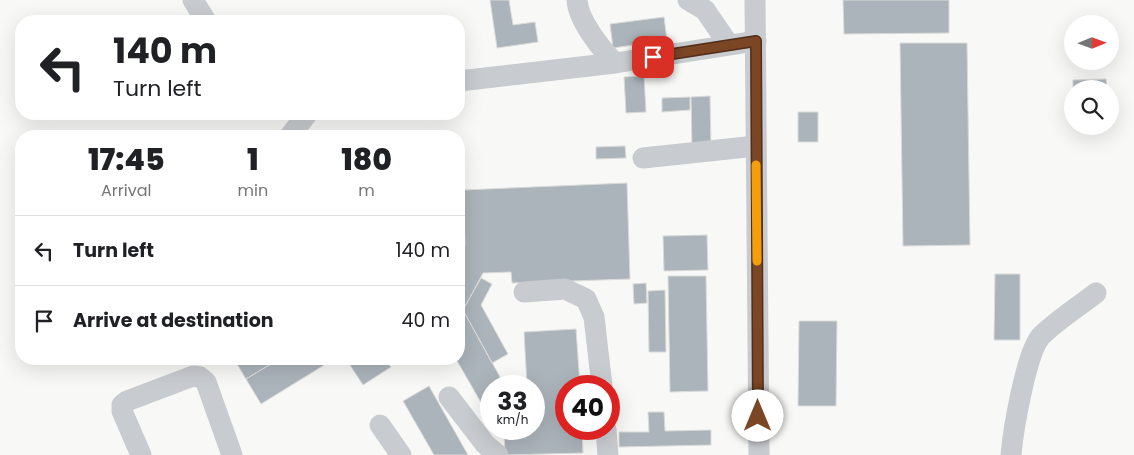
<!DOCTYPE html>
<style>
:root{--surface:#fff;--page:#f6f6f6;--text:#202124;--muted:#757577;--line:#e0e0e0}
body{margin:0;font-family:Poppins,sans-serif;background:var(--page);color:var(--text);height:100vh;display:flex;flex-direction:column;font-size:19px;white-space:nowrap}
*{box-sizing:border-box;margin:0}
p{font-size:16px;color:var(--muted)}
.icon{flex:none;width:28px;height:28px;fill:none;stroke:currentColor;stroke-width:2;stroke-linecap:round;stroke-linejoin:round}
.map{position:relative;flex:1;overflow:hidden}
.side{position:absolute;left:15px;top:130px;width:450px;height:235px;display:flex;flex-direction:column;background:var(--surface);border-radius:20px;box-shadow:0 5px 20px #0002}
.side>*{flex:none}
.guide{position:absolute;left:15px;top:15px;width:450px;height:105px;border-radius:20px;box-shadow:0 5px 20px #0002;background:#fff;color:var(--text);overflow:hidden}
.needle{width:32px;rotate:89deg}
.buttons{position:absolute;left:1064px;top:15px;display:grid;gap:10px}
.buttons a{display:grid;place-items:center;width:55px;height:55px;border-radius:50%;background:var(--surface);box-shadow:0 5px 20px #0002;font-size:25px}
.speed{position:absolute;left:480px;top:375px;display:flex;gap:10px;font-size:25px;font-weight:700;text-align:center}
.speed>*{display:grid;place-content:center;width:65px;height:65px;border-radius:50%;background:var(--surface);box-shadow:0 5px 20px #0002;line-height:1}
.speed small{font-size:12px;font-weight:400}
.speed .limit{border:8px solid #d22;background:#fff;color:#111}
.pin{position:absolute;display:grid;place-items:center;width:42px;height:42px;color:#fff;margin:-21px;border-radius:10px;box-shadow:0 2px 8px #0006}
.me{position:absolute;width:55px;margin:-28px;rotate:0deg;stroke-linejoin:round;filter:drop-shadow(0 0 4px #0008)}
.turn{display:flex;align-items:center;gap:18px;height:105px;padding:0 15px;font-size:22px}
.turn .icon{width:65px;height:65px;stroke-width:2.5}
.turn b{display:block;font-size:35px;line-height:42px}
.eta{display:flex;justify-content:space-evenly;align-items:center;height:85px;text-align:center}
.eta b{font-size:30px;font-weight:800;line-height:35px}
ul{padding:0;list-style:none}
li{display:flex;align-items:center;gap:15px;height:70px;padding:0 15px;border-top:1px solid var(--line)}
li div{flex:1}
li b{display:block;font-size:19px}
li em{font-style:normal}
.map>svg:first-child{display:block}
.building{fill:#acb4bb;stroke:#dadbd8}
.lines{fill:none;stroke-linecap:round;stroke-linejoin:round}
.minor{stroke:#c8cbcf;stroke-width:21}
.route-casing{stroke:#502e17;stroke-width:12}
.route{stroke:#7b4624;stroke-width:9}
.slow{stroke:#f59e0b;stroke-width:9}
</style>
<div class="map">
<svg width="1134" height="455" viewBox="0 0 1134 455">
<rect width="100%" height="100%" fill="#f8f9f6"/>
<!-- building -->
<path class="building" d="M490 0H509L513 25 535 22 538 42 497 48Z
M843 0H949V33L844 34Z
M664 17 667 40 613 48 610 24Z
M900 43H967L970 245 903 246Z
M644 76 646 112 626 113 624 77Z
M1106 79 1107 89H1073V80Z
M710 96 711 147 692 148 691 97Z
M690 97V110L662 112V98Z
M798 112H818V142H798Z
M625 146 626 158 596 159V147Z
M627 183 630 279 512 283 511 272 483 273 463 310 505 386H491V410L487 413 456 359H459V256L465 245 463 190Z
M707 235 708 270 664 271 663 236Z
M995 274H1020V340H994Z
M668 276H706L708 391 670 392Z
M481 278 492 284 481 305 508 354 492 363 463 310Z
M646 283 647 303 634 304 633 284Z
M665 290 666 352H649L648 291Z
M799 321H837L836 406H798Z
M576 329 580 386H566V429H582L583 453 505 455 504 429H534V386H527L524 332Z
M234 359H279L246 379Z
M279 359H334L261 404 246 379Z
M346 359H385L391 367 363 385Z
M429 386 468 455H434L403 401Z
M648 412H664L665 431 711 430V445L619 447V432H649Z"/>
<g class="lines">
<!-- minor -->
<path class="minor" d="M193 0 206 21
M577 0C578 20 601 49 615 63
M688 0 705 10 729 45
M755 0 759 455
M459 81 615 63 756 41
M290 136 307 114
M643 158 756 146
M524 292 565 289 586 299 594 317 602 386
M449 397 485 444 498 455
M380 425 401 455
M606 429 608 455
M141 455 122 411V405L127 401 193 376 200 377 206 382 232 455
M1011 455C1013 431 1026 353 1041 336 1057 320 1078 307 1096 293"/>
</g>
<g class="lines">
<!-- route casing -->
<g class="route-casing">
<path id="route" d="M653 57 756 41 758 416"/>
</g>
<!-- route -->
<use href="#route" class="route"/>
<!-- slow -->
<path class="slow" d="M756 165 757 261"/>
</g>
</svg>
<div class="buttons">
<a><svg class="needle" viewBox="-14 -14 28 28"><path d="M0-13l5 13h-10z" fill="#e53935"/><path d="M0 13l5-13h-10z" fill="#757577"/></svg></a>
<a><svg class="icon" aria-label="search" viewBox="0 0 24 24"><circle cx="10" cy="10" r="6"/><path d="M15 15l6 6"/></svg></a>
</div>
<div class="speed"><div>33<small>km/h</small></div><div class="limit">40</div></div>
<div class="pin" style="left:653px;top:57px;background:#d93025"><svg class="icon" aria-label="arrive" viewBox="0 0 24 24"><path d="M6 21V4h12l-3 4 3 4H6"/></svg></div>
<svg class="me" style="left:758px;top:416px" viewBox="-20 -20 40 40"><circle r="19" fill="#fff"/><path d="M0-13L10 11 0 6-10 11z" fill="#7b4624"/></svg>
<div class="guide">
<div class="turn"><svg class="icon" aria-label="left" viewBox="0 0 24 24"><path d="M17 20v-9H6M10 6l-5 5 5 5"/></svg><div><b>140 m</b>Turn left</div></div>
</div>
<section class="side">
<div class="eta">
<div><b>17:45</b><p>Arrival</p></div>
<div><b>1</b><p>min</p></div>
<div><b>180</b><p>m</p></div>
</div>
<ul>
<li><svg class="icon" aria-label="left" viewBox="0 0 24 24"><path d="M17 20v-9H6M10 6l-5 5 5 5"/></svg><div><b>Turn left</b></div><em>140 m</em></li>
<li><svg class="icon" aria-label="arrive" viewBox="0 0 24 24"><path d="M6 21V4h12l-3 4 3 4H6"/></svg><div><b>Arrive at destination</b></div><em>40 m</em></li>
</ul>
</section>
</div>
